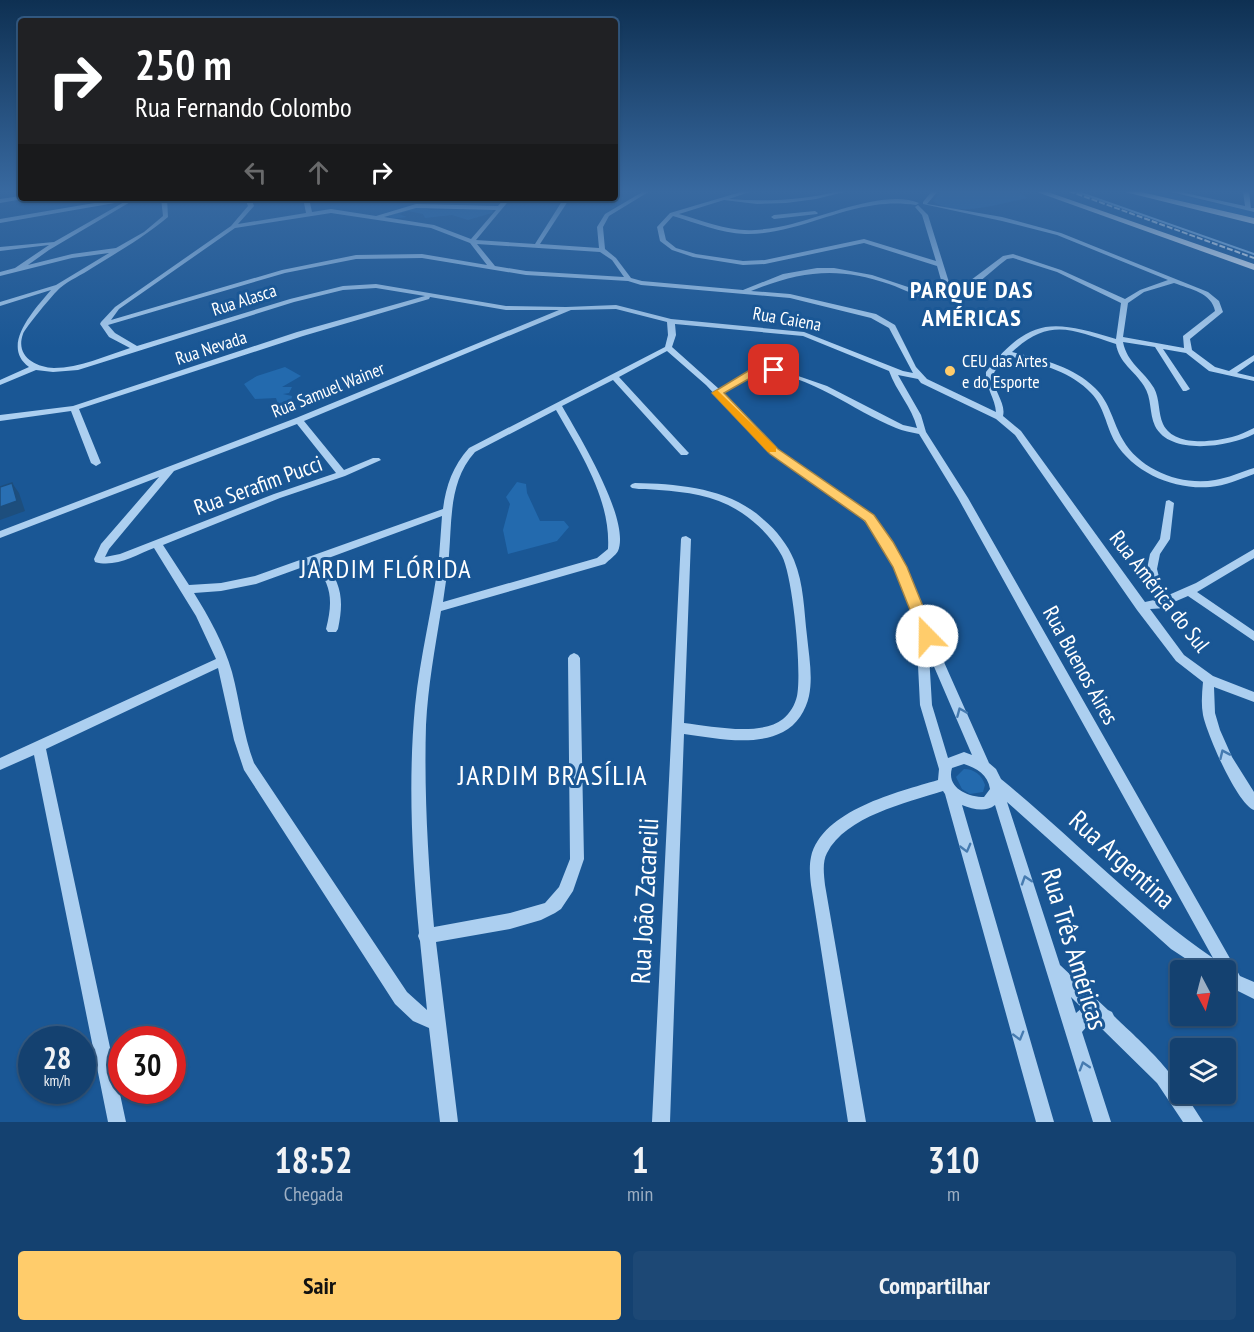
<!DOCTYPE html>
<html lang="pt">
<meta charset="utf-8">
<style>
:root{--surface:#144170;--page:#1d4875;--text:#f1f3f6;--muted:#9dafc3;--line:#335a83;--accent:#ffcc6b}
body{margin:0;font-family:"PT Sans Narrow",sans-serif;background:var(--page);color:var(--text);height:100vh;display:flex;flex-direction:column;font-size:22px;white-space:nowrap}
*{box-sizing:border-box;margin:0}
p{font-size:20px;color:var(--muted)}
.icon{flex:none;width:33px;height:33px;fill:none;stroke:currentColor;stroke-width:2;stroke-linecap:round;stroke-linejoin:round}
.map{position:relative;height:1122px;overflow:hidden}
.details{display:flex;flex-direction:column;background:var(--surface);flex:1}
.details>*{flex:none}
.banner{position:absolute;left:18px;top:18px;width:600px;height:183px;border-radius:6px;box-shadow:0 2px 4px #0004,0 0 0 2px var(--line);background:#202124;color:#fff;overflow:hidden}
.needle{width:39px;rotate:173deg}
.buttons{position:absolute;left:1170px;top:960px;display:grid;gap:12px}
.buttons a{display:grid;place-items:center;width:66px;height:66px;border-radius:6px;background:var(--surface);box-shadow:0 2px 4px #0004,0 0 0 2px var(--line);font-size:30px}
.speed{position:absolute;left:18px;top:1026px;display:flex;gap:12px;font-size:30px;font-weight:700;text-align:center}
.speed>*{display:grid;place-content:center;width:78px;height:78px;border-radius:50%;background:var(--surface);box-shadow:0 2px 4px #0004,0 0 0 2px var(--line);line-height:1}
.speed small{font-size:15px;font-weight:400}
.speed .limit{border:9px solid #d22;background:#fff;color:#111}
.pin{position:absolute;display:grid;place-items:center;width:51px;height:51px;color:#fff;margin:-26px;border-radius:12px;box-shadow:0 3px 9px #0006}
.me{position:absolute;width:66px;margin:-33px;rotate:338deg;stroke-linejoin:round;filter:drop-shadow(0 0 4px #0008)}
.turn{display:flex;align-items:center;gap:21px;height:126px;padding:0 18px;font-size:27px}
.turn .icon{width:78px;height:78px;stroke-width:2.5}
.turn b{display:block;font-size:42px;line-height:51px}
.lanes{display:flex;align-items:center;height:57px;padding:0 18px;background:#0003;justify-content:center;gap:30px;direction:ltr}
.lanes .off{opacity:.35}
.eta{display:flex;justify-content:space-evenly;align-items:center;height:102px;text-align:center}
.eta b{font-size:36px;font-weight:600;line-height:42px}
.cta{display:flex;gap:12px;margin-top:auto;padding:12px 18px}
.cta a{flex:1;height:69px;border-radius:6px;background:var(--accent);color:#111;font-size:24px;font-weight:600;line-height:69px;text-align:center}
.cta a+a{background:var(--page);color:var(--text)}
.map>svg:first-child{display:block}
.green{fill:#236aae}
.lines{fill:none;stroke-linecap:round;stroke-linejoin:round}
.stream{stroke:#9fcaf2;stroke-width:2}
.minor{fill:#accff0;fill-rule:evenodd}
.major{fill:#f5f9ff;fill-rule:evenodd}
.highway{fill:#fff;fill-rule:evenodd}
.rail{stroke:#fff;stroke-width:2;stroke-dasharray:6 2;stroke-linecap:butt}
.shaded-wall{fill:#1d4e7d}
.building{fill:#296fb3;stroke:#1d4e7d;stroke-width:1.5}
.oneway{stroke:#467bb0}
.route{fill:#ffcc6b;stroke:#a68546;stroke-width:1.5}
.slow{fill:#f59e0b}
.poi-dot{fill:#ffcc6b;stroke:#1a5795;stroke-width:2}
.labels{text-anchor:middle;stroke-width:6;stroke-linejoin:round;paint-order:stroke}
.far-street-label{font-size:18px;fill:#fff;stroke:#1a5795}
.far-poi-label{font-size:18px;fill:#fff;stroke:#1a5795;text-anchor:start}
.street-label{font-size:22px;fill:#fff;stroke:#1a5795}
.far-district-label{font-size:24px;font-weight:bold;letter-spacing:1.5px;fill:#fff;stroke:#1a5795}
.quarter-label{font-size:26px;letter-spacing:1.5px;fill:#fff;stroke:#1a5795}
.near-street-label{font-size:27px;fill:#fff;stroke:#1a5795}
.near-neighbourhood-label{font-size:28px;letter-spacing:1.5px;fill:#fff;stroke:#1a5795}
</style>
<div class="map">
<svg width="1254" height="1122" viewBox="0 0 1254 1122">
<rect width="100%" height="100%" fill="#1a5795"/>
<!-- green -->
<path class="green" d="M942 191H1017L1028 198C1001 203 957 219 933 201Z
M1138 191H1162L1250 211 1254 212V218Z
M419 207 431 210H493L492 213 468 220 452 215 425 218 423 214 408 211 399 214 407 217 390 219V215Z
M285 367 301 376 282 387H292L289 393 283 394 292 396 291 403 295 410 290 415 282 416 276 398 255 399 244 384 257 376Z
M517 482 526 484 527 493 540 521H564L569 527 557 541 508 554 503 530 510 504 506 497Z
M964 769C974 769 982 775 985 785L983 792 970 794 962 789 956 777Z"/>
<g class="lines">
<!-- stream -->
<path class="stream" d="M1075 191 1254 254"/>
<!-- minor -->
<path class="minor" d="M644 191H650L609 216 603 227 605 249 616 258 631 278 642 281 743 290 783 274 817 268H834L872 275 926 293 945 294 937 266 864 243 765 264 743 265 693 257 672 250 660 241 657 227 670 213 744 191H752L729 199C767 202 803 200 840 191H848L816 199 786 203 757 204 724 200 679 214C704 221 729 232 755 230 768 229 780 227 792 224 825 216 887 189 919 203L916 205C902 203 889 203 875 205 831 211 790 235 745 234 720 233 697 223 673 216L663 227 666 240 676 248 696 254 743 261 765 260 864 239 936 261 922 215 915 207 918 205 928 215 952 292 967 283 1003 256 1013 254 1061 270 1125 299 1140 290 1168 280 1057 235 1002 221 923 204V202L932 191H938L927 204 1002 217 1061 233 1208 292 1219 301 1223 312 1190 339 1192 350 1215 367 1229 371 1254 355V361L1237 373 1254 377V381L1209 371 1186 353 1163 349 1190 389 1186 391H1183L1155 347 1123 342C1127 363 1144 371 1154 388 1160 399 1158 413 1163 424 1174 447 1212 442 1232 437 1240 435 1247 431 1254 428V434C1229 447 1170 456 1155 426 1149 413 1152 398 1144 386 1134 370 1119 363 1116 344 1072 330 1050 317 1012 352 1041 359 1073 366 1095 388 1110 402 1113 423 1123 440 1140 470 1181 486 1215 480 1228 478 1241 472 1254 468V474C1240 479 1225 486 1210 487 1174 490 1134 473 1115 442 1106 426 1104 406 1091 393 1070 370 1037 363 1008 356 1004 361 999 365 995 371 987 384 1007 401 1003 416L1021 431 1145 602 1154 600 1151 591 1147 569 1150 554 1160 539 1166 501 1169 500 1174 503 1170 539 1160 554 1157 569 1164 597 1196 583 1254 549V558L1197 592 1254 631V641L1188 596 1167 605 1166 608 1150 609 1184 655 1213 676 1254 692V702L1214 687 1215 713 1220 730 1232 757 1254 792V810C1237 804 1207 734 1203 715 1201 704 1202 693 1203 682L1176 661 1137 610 1015 435 996 419 921 383 918 379 898 375 921 415 926 432 968 498 1240 976 1254 982V999L1226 985V970H1203L1171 949 1007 802 1060 965 1108 1010 1112 1012 1114 1016C1129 1031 1180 1075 1180 1094H1185L1203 1122H1183L1157 1083 1099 1026 1088 1025 1082 1032 1111 1122H1093L995 805C985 813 973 809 962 805L1054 1122H1036L945 794 943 791C906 803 846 816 827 853 822 862 824 875 825 885L866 1122H848L811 885C810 876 809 866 811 857 822 810 898 792 938 780L939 769 920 705 916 626 895 567 875 533 854 510 771 454 706 385 667 351 619 377 687 451 689 453 687 455H681L613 380 562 406C578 434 631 520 618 551 616 555 609 560 605 564L441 611C435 648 428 686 426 725 424 792 428 860 434 927L510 913 545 903 559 887 570 859 568 658 570 655 574 653 578 655 580 658 584 859 573 891 561 909 555 913 541 920 510 929 436 942 458 1122H440L429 1028 413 1021 395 1004 244 770 234 740 218 668 46 749 126 1122H108L34 755 0 770V758L216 659 196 616 154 548C136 555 115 568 95 562L94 559 101 544 159 477 0 538V531L296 418 559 310H506L430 297 429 299 303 336 79 409 101 463 96 466 91 463 71 411 0 421V415L73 406 297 332 425 296 376 288 343 290 294 302 78 370 53 372 36 370 0 385V380L29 367C0 346 34 310 51 290L0 306V302L56 285 109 253 72 258 0 276V272L15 268 49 245 0 251V247L54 242 126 201 0 223V219L124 198H137L49 250 28 265 72 254 116 248 144 232 163 216 161 198H167L168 217C144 237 118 252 92 268 82 275 69 280 60 288 54 293 25 328 23 334 15 356 35 367 54 368 80 368 105 356 130 348L109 337 100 324 101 322 115 307 231 226 248 206 245 198H251L254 206 238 224 306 213 303 198H309L312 212 331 209 376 216 416 204 498 206 505 198H511L476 240 535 244 564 198H570L540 244 599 248 597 227 605 214ZM416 208 496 210 471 239 434 225 384 217ZM331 213 431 228 470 243 487 265 422 254 356 255 282 270 111 320 119 309 235 228ZM477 244 600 252 612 260 624 277 526 271 495 266ZM422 258 526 275 628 281 641 285 790 298 871 318 889 328 913 373 903 371 804 332 671 319 616 305 566 307 506 306 376 284 343 286 290 299 137 346 115 333 108 325 285 273 356 259ZM1013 258 1057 272 1121 303 1116 339C1051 319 1030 317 986 372 985 387 995 398 996 412L927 379 916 367 895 325 876 314 790 294 751 291C800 271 838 266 889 284 906 290 926 302 946 298 970 294 988 273 1007 259ZM1174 283C1190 289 1212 293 1215 311L1183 336 1184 348 1123 337 1128 303 1144 292ZM616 309 667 322 668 335 665 347 469 448C453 466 446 485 443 509L255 576 221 583 189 585 163 545 280 498 345 476 381 460 379 458H373L344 470 304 421 571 310ZM675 324 803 336 889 371C896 391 912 407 917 428L903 425 827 386 775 368H754L719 389 672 347 676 335ZM759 372C807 372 853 411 896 428 903 431 911 432 919 434L958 498 1213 958C1137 906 1073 838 1001 779L996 769 989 763 927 624 905 567 883 529 860 506 777 450 723 393ZM556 410C580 452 611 499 608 549L597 558 443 602C445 586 448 571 449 555 452 519 449 481 475 452ZM297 424 336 473 274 494 120 554 105 557 109 549 174 471ZM442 516C441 530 440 544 439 557 433 607 420 656 415 706 408 781 412 858 419 933L418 936 420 941 427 1010 407 992 254 763C243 734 240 702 232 672 224 644 209 617 194 593L221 591 256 584 314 563C332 586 333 601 326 629L328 632H336L338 629C344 600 342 584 323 560ZM929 655 972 755 964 752 948 758 932 705ZM964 764C977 768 988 775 990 789L984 797C968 797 946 788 952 768ZM1071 997 1082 1008 1076 1013Z
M1167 191H1176L1245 206 1243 191H1249L1251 208H1254V212Z
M21 196V198H24L23 199 0 203V199Z
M815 211 818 213 817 214 774 219 771 217 774 215Z
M635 483C680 484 730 488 764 520 776 530 788 545 794 560 804 584 804 611 807 636 809 656 813 677 809 696 806 710 797 725 783 732 754 747 715 738 684 734L670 1122H652L681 539 682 537 686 536 691 539 684 723C711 726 760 737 783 719 790 713 795 705 797 696 802 672 793 577 782 556 773 539 757 523 742 513 717 496 688 492 659 490 650 489 641 490 632 488L630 486 632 484Z"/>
<!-- major -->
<path class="major" d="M1034 191H1045L1254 264V270Z"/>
<!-- highway -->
<path class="highway" d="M1121 191H1137L1254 218V224Z"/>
<!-- rail -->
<path class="rail" d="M1069 191 1254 258"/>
</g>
<!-- shaded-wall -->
<path class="shaded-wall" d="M12 483 19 493 25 511 0 520V507Z"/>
<!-- building -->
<path class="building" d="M12 483 17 501 0 507V487Z"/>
<!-- one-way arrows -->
<defs><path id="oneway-chevron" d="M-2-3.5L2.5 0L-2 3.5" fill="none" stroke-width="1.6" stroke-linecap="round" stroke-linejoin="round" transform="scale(1.5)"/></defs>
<g class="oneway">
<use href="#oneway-chevron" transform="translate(961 712) rotate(-113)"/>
<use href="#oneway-chevron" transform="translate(1224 754) rotate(-114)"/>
<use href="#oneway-chevron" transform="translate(966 848) rotate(75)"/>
<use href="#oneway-chevron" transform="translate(1026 880) rotate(-108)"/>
<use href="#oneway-chevron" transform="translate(1019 1036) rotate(74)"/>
<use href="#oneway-chevron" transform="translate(1084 1066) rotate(-107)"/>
</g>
<!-- sky -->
<linearGradient id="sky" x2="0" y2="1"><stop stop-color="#0e3052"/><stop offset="0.55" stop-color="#3869a0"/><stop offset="1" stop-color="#3869a0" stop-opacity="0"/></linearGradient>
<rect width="1254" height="348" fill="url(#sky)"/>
<!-- route -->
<path class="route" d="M753 368 774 367 780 370 774 373H759L724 393 778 449 874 515 893 542 907 567 935 636 932 640H922L893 567 865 521 770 454 712 393Z"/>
<!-- slow -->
<path class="slow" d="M717 390 776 447V452H768L714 395 712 393Z"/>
<!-- markers -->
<circle class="poi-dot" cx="950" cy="371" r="6"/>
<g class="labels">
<!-- far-street labels -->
<g class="far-street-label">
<text transform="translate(244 300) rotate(-18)" y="6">Rua Alasca</text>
<text transform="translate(787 319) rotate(10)" y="6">Rua Caiena</text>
<text transform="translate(211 348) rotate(-18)" y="6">Rua Nevada</text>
<text transform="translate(328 390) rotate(-22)" y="6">Rua Samuel Wainer</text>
</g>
<!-- far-poi labels -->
<g class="far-poi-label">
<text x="962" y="367">CEU das Artes<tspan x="962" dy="21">e do Esporte</tspan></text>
</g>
<!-- street labels -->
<g class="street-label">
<text transform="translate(258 485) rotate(-20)" y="8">Rua Serafim Pucci</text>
<text transform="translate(1160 591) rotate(52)" y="8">Rua América do Sul</text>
<text transform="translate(1081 665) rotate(61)" y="8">Rua Buenos Aires</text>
</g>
<!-- far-district labels -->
<g class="far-district-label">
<text x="972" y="298">PARQUE DAS<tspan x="972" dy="28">AMÉRICAS</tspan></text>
</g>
<!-- quarter labels -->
<g class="quarter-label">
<text x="386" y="578">JARDIM FLÓRIDA</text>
</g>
<!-- near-street labels -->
<g class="near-street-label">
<text transform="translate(1122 860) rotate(42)" y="9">Rua Argentina</text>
<text transform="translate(645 901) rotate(-87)" y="9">Rua João Zacareili</text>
<text transform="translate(1074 949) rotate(73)" y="9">Rua Três Américas</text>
</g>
<!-- near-neighbourhood labels -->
<g class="near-neighbourhood-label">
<text x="553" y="785">JARDIM BRASÍLIA</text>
</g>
</g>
</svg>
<div class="buttons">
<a><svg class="needle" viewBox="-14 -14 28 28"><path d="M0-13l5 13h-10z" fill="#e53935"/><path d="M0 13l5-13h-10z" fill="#9dafc3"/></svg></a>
<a><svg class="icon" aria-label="layers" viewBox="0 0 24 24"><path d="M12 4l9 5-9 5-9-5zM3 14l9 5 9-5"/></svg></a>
</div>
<div class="speed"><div>28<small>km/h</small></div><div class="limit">30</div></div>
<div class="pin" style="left:774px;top:370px;background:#d93025"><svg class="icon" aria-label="arrive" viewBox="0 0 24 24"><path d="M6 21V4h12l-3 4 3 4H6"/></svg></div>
<svg class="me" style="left:927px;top:636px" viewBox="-20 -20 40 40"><circle r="19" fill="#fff"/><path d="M0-13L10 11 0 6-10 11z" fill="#ffcc6b"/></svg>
<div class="banner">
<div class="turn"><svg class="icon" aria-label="right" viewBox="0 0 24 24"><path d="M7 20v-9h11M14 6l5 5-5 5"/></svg><div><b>250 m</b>Rua Fernando Colombo</div></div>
<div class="lanes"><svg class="icon off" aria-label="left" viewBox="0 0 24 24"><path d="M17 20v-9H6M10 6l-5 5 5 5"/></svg><svg class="icon off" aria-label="ahead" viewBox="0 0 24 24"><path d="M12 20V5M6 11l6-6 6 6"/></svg><svg class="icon" aria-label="right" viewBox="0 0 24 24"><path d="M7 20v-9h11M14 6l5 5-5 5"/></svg></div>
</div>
</div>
<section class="details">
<div class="eta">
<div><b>18:52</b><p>Chegada</p></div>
<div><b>1</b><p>min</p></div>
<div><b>310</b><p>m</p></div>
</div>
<div class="cta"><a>Sair</a><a>Compartilhar</a></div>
</section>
